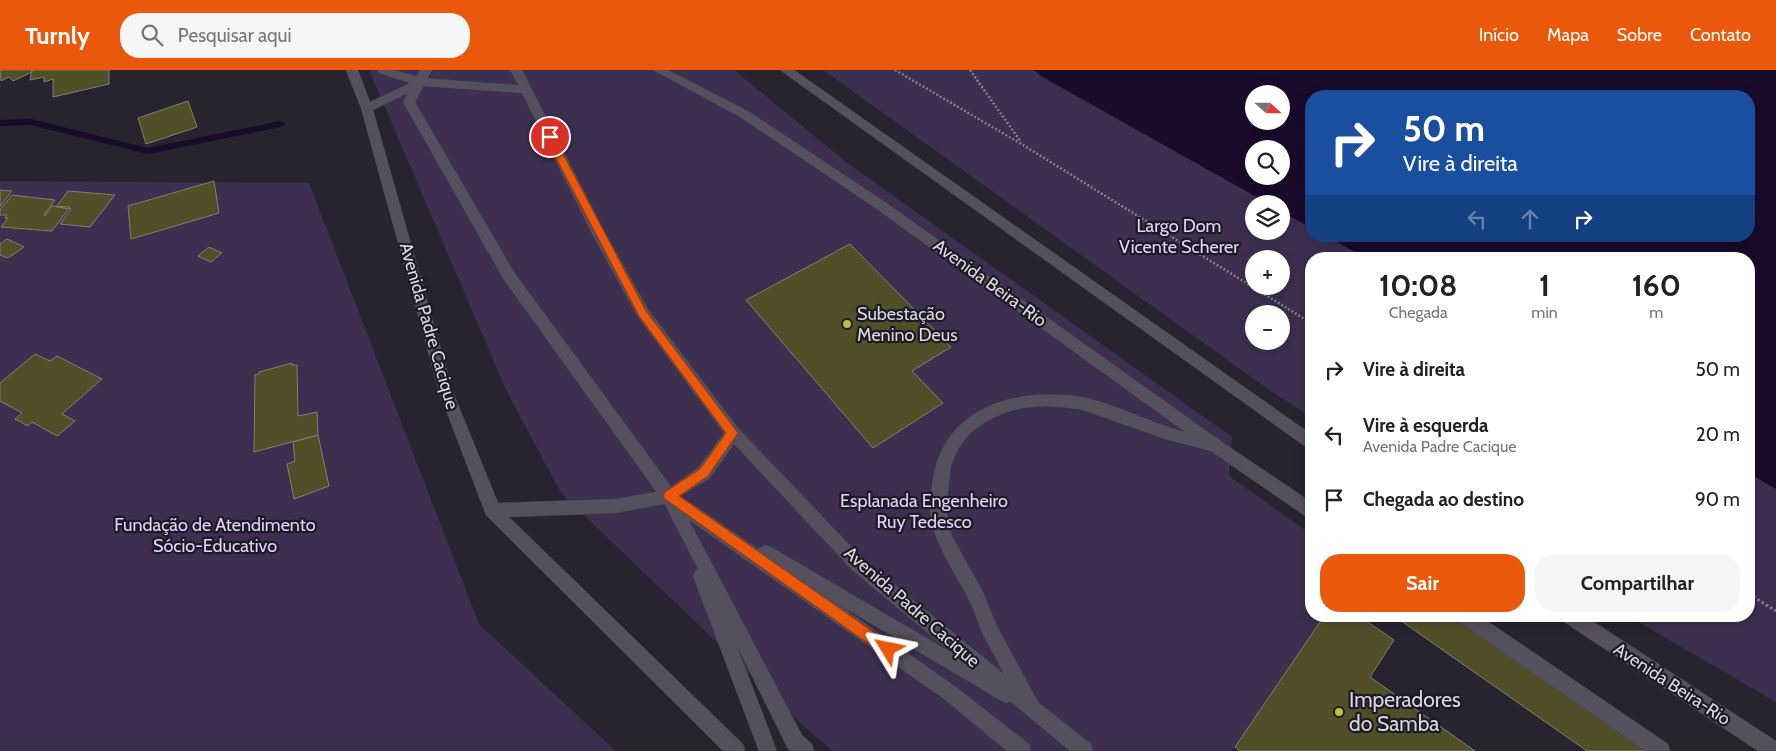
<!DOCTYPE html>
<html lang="pt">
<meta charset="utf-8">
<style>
:root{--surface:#fff;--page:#f6f6f6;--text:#222;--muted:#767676;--accent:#ea580c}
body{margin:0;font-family:Cabin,sans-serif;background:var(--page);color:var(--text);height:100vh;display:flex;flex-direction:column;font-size:19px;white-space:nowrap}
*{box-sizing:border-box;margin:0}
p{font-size:16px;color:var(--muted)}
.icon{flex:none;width:28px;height:28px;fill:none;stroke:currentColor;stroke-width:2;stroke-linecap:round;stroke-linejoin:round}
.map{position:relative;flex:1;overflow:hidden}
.side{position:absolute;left:1305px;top:182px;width:450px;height:370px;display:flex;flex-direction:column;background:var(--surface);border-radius:20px;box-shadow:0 2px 12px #0003}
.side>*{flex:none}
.hud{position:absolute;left:1305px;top:20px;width:450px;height:152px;border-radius:20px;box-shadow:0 2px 12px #0003;background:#1a4fa0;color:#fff;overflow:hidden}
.needle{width:32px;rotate:111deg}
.tools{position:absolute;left:1245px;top:15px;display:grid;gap:10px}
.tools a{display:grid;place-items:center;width:45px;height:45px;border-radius:50%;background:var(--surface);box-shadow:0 2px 12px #0003;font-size:25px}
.pin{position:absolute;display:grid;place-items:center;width:42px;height:42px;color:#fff;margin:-21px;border:2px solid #fff;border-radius:50%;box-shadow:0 1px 5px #0007}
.me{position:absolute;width:55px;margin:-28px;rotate:305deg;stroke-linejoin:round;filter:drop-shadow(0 0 4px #0008)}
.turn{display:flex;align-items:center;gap:18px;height:105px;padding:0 15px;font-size:22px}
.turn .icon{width:65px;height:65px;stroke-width:2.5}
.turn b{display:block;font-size:35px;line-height:42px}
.lanes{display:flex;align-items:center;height:48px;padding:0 15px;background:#0003;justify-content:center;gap:25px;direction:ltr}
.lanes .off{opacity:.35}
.eta{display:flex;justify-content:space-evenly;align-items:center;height:85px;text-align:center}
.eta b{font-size:30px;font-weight:700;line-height:35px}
.button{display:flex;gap:10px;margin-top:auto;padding:10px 15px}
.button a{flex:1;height:58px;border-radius:20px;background:var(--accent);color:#fff;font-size:20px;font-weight:700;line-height:58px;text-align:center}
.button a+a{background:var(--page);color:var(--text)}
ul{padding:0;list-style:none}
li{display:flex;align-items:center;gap:15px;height:65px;padding:0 15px}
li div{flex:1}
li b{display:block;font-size:19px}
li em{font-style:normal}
header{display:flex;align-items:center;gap:30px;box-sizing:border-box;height:70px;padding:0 25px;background:var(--accent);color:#fff}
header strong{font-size:24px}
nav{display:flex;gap:28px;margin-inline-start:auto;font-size:18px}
.search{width:350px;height:45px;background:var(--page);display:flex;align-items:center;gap:12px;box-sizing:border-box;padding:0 18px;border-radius:20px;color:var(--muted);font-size:19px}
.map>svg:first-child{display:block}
.green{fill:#3c2f4f;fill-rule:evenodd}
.water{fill:#190b29;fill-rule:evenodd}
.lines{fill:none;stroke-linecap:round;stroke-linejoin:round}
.stream{fill:#190b29;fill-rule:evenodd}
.building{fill:#504f27;stroke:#808071}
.lane-casing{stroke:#413e47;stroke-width:1}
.secondary-casing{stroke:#413e47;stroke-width:1}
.path-far1{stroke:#837f89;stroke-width:2.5;stroke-dasharray:2 2;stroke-linecap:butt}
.path{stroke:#837f89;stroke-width:3;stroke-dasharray:2.5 2.5;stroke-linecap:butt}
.lane{fill:#55505d;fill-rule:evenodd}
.secondary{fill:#55505d;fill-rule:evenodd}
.route{fill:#ea580c;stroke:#983908}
.poi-dot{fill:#c3bd3f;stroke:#1e1a25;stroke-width:2}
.labels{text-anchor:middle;stroke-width:4.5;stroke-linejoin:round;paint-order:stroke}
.park-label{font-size:18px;fill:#e1d3f9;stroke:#1e1a25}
.street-label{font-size:18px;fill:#dbd8e0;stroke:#1e1a25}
.poi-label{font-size:18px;fill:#dbd8e0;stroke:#1e1a25;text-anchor:start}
.near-poi-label{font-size:21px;fill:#dbd8e0;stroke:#1e1a25;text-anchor:start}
</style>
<header>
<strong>Turnly</strong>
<div class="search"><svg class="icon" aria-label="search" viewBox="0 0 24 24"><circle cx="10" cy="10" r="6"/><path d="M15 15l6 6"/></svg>Pesquisar aqui</div>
<nav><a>Início</a><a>Mapa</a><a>Sobre</a><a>Contato</a></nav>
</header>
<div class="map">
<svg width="1776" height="681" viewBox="0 0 1776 681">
<rect width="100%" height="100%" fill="#27232f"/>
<!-- green -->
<path class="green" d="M369 0H734L846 92 1232 367 1229 406 1311 464V546H1324L1232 681H833L806 658 561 423 507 322Z
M823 0H1034L1040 6 1269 134H1254V161H1281V141L1311 158V166H1327L1367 189H1311V347L1272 322ZM1254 189H1281V216H1254ZM1254 244H1281V271H1254Z
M0 111 309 113 479 554 616 681H0Z
M1749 403 1776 419V632L1628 546H1749Z"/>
<!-- water -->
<path class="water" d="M1034 0H1776V419L1749 403V189H1367L1327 166H1749V26H1311V158L1281 141V134H1269L1040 5ZM1254 24H1281V51H1254ZM1254 79H1281V106H1254Z"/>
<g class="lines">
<!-- stream -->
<path class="stream" d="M31 49 148 78 281 51 286 54 281 57 148 84 31 55 0 56V50Z"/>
</g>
<!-- building -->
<path class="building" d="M0 0H32V2L13 11 9 7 1 11Z
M32 0H109V14L53 27V9L44 12V7L30 10Z
M188 31 197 57 146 74 138 48Z
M214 111 219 143 131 169 128 136Z
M0 120 12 121 0 137Z
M68 121 115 125 90 157 60 154 71 139 56 137Z
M12 125 55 130 44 145H46L52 136 70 137 52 161 1 157 8 148H5L7 145H0V140Z
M7 169 24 177 8 188 0 185V174Z
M850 174 951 277 912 301 943 333 873 378 746 230Z
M209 177 222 183 211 192 198 186Z
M35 284 50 291 57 286 102 309 62 344 75 351 57 366 32 352 28 356 15 349 22 343 0 331V313Z
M292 293V295H297L298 346 317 342 318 365 254 382 255 305 259 304V302Z
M318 365 329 416 294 429 287 394 295 391 293 372Z
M1324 546H1359L1394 570 1370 607 1475 681H1240L1235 677Z
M1394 546H1459L1657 681H1587Z"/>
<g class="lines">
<!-- lane casing -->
<g class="lane-casing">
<path id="lane" d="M420 0H432L415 32 514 202 675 422 758 479 765 475 771 477 1012 618 1015 624 1012 630 1006 633 1000 630 833 531 956 617 1029 674 1031 681H1007L944 629 689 450 802 665 812 674 814 681H791L788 679 736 574 777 681H759L693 506 695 501 698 499 663 431 504 210 403 32Z"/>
</g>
<!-- secondary casing -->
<g class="secondary-casing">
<path id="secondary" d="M346 0H358L370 32 410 13 379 3 377 0H395L422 8 518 15 510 0H522L606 164 648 239 738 358 864 490 1004 604C997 590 988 575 981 560 977 551 975 541 970 532 957 506 939 482 932 454 928 439 931 423 933 408 944 342 1006 320 1066 325 1107 328 1146 352 1185 362L878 140 740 47 653 0H668L748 41 888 134 1225 374 1311 432V448L1305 446 1211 381 1168 370 1080 339 1045 336 1022 338 1004 343 987 351 970 363 958 379 951 396 946 439 952 466 983 522 996 554 1038 632 1091 674 1093 681H1070L852 500 734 374 710 408 669 433 616 443 509 447 743 674 745 681H723L486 445 439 322 361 38ZM423 16 522 23 592 164 638 247 724 363 698 398 666 420 616 429 498 433 453 322 373 40Z
M780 0H794L1311 364V378L1306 377Z
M1457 546H1480L1668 674 1670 681H1645L1459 552Z
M1562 546H1585L1776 671V681H1758L1564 552Z"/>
</g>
<!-- path-far1 -->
<path class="path-far1" d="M895 0 1023 75 1311 253
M970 0 1021 72"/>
<!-- path -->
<path class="path" d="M1749 524 1776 541"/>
<!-- lane -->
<use href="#lane" class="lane"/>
<!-- secondary -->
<use href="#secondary" class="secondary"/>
</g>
<!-- route -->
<path class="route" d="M550 64 554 67 646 241 738 363 708 406 679 426 892 575 894 579 892 584 888 586 883 584 665 429 663 426 665 422 700 399 726 363 639 246 545 67Z"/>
<!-- markers -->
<g class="poi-dot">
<circle cx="847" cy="254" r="5"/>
<circle cx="1339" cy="642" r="5"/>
</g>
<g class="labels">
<!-- park labels -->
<g class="park-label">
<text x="1179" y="162">Largo Dom<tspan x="1179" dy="21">Vicente Scherer</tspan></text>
<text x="924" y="437">Esplanada Engenheiro<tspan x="924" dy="21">Ruy Tedesco</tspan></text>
<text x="215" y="461">Fundação de Atendimento<tspan x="215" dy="21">Sócio-Educativo</tspan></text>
</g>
<!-- street labels -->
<g class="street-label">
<text transform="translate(990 213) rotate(36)" y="6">Avenida Beira-Rio</text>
<text transform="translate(429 256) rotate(74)" y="6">Avenida Padre Cacique</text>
<text transform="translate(912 537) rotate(41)" y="6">Avenida Padre Cacique</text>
<text transform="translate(1672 614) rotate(33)" y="6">Avenida Beira-Rio</text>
</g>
<!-- poi labels -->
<g class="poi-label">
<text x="857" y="250">Subestação<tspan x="857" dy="21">Menino Deus</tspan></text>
</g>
<!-- near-poi labels -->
<g class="near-poi-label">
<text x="1349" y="637">Imperadores<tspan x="1349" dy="24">do Samba</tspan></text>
</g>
</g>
</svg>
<div class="tools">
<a><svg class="needle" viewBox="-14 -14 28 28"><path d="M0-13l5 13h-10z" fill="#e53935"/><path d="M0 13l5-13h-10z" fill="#767676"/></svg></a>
<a><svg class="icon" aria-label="search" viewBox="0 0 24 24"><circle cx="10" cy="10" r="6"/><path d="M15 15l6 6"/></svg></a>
<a><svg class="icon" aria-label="layers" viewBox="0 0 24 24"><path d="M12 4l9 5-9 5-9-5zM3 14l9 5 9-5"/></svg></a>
<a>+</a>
<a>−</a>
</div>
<div class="pin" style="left:550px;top:67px;background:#d93025"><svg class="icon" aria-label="arrive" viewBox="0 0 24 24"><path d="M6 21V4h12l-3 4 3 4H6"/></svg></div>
<svg class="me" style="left:888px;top:579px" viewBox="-20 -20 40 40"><path d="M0-17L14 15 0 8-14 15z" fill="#ea580c" stroke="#fff" stroke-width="4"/></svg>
<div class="hud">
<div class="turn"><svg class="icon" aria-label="right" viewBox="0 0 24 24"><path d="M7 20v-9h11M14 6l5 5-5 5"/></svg><div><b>50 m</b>Vire à direita</div></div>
<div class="lanes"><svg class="icon off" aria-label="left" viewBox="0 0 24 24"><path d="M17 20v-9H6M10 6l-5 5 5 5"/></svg><svg class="icon off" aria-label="ahead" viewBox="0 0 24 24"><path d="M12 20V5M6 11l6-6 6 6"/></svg><svg class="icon" aria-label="right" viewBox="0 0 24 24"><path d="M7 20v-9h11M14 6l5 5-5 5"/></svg></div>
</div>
<section class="side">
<div class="eta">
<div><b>10:08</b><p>Chegada</p></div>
<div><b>1</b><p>min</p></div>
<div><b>160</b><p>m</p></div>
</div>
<ul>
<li><svg class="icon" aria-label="right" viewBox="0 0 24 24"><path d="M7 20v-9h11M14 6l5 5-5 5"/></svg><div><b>Vire à direita</b></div><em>50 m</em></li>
<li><svg class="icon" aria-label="left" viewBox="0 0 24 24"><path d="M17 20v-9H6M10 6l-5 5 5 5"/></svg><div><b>Vire à esquerda</b><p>Avenida Padre Cacique</p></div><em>20 m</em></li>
<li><svg class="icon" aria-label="arrive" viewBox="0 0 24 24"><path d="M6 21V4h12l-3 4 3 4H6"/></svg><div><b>Chegada ao destino</b></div><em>90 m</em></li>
</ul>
<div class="button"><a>Sair</a><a>Compartilhar</a></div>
</section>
</div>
